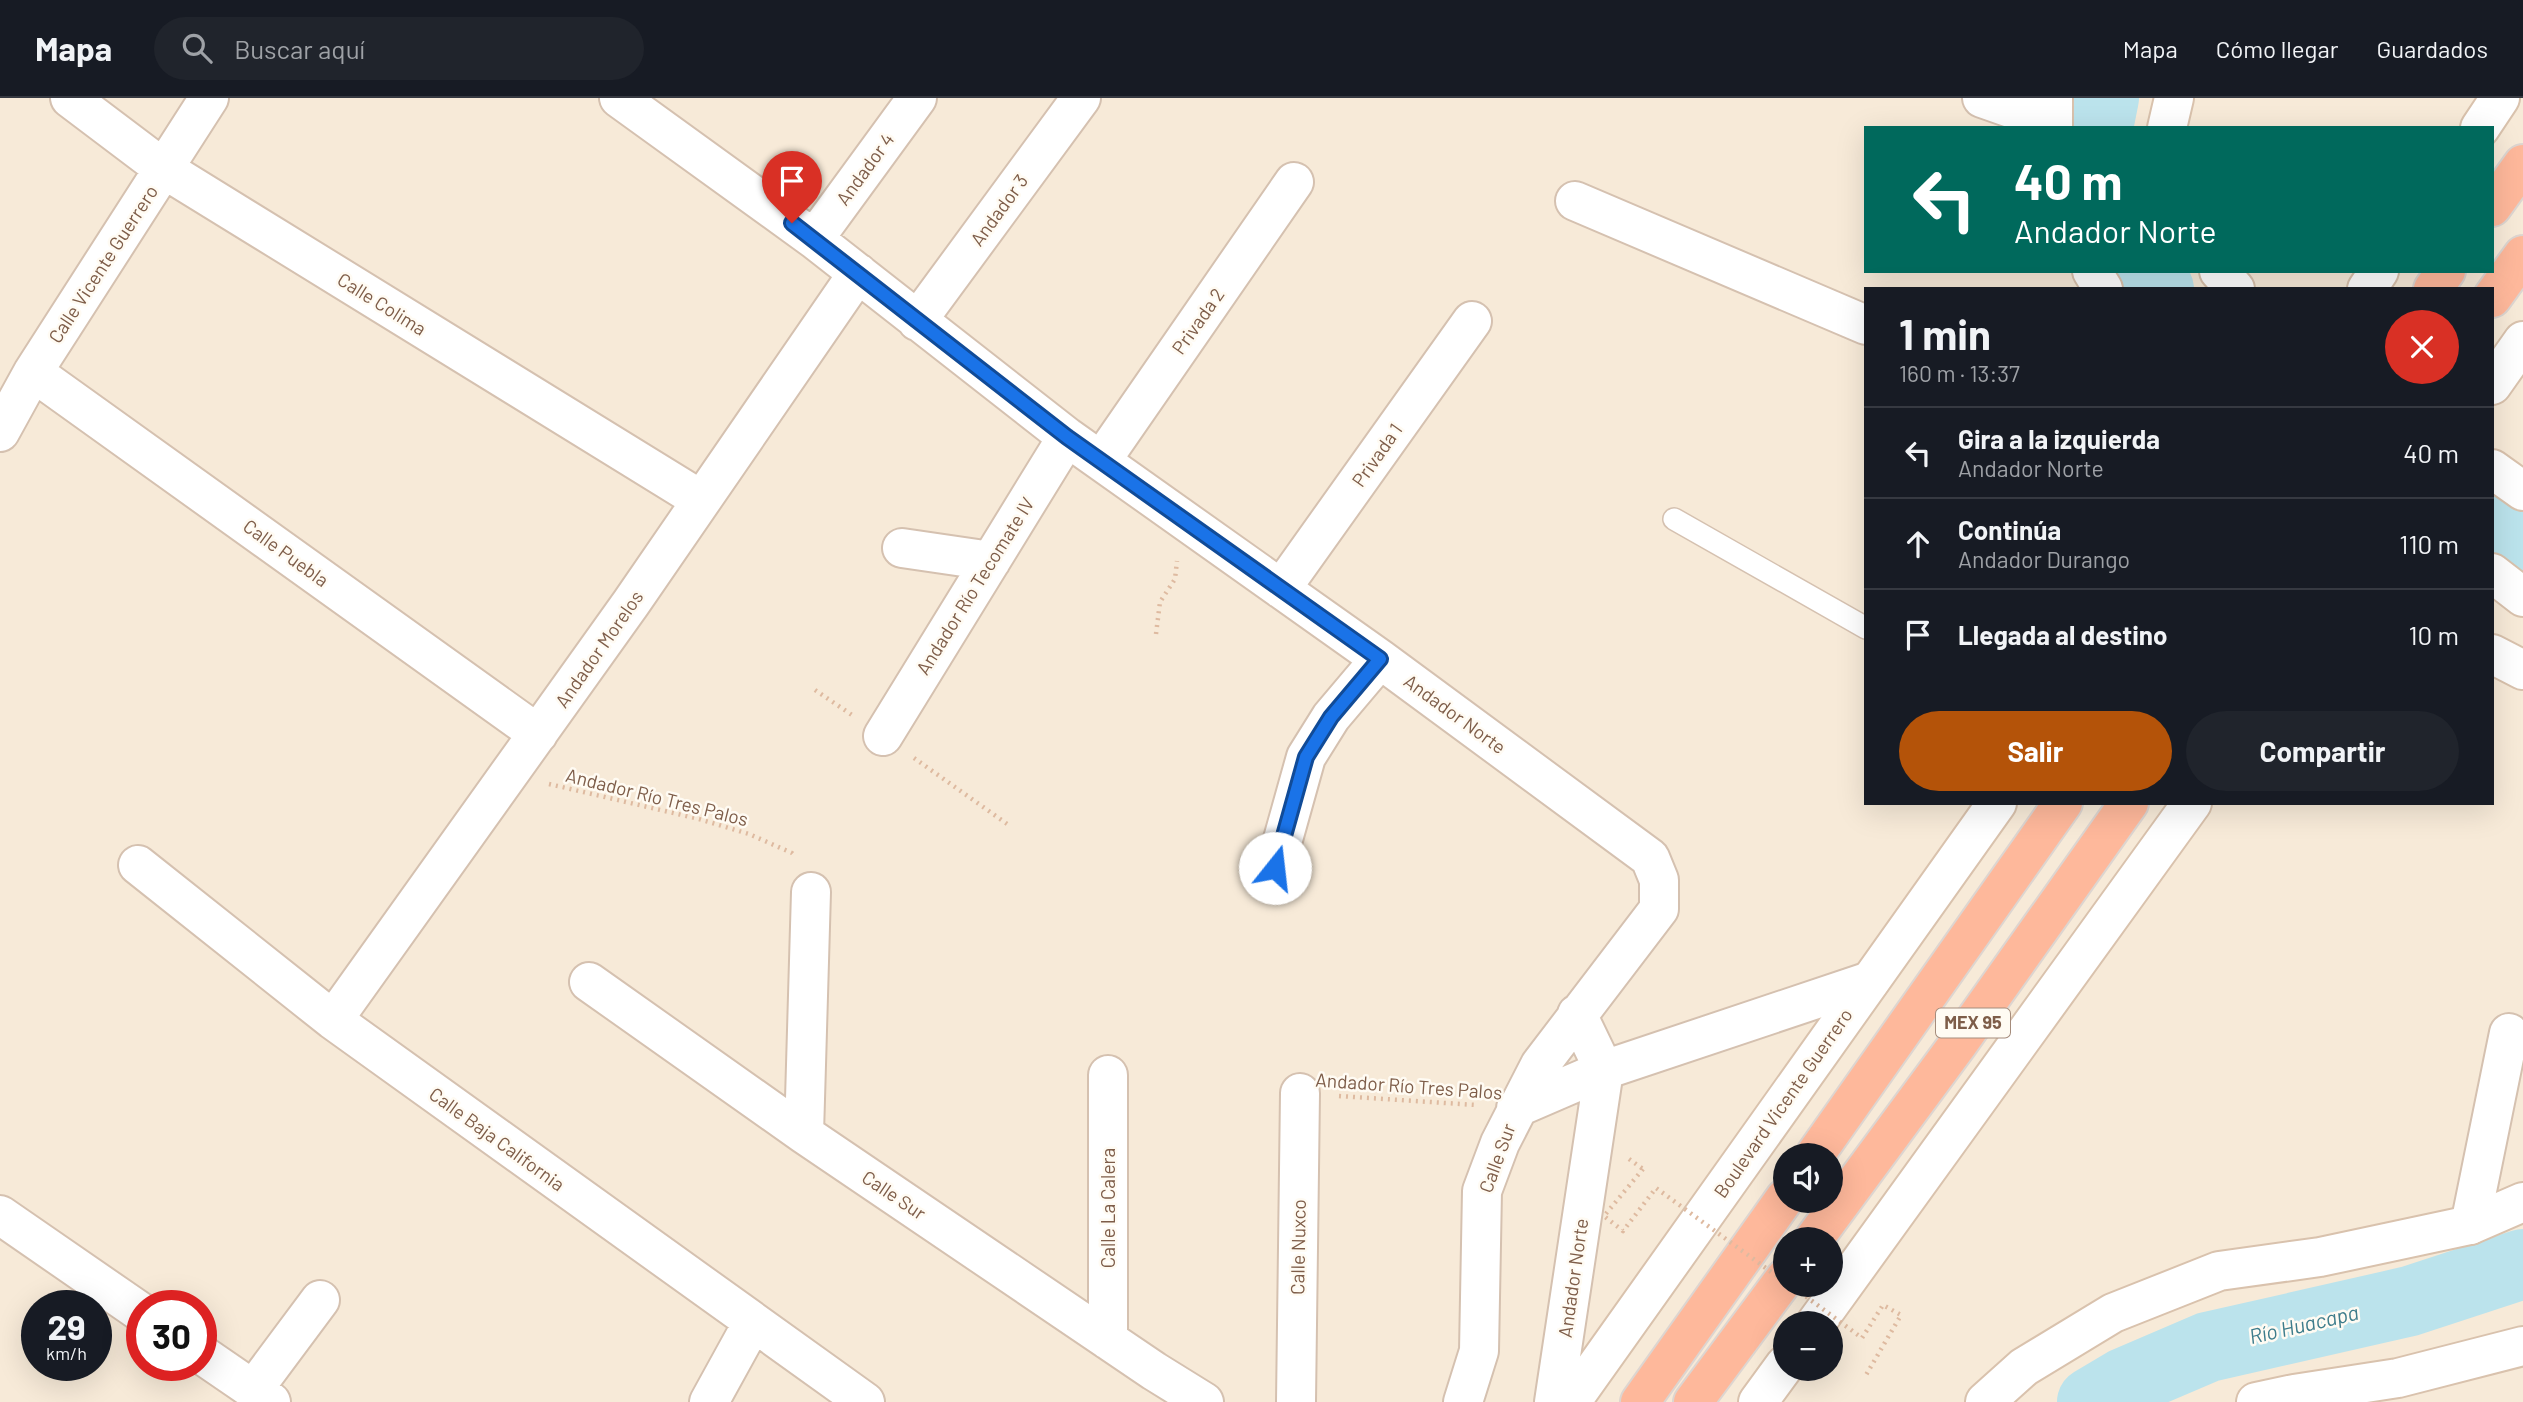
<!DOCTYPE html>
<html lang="es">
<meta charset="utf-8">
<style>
:root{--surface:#171b24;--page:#20242c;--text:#f1f3f6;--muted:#9ea1a6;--line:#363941;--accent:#b45309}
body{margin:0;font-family:Barlow,sans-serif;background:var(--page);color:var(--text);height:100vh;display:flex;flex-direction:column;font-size:26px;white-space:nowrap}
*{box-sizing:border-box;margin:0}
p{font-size:23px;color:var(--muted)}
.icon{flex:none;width:38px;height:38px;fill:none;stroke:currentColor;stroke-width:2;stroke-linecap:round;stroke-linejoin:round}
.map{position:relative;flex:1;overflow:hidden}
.panel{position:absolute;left:1864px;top:189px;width:630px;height:518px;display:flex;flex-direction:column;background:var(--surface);border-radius:0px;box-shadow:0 7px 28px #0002}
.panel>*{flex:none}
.guide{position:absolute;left:1864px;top:28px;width:630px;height:147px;border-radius:0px;box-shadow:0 7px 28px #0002;background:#00695c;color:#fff;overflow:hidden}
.buttons{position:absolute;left:1773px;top:1045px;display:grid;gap:14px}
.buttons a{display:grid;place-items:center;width:70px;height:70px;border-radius:50%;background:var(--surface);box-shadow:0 7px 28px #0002;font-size:35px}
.speed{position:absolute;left:21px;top:1192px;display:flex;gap:14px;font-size:35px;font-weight:700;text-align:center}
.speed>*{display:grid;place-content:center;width:91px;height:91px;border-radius:50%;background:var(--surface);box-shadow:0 7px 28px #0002;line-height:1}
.speed small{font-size:18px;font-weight:400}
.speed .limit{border:10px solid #d22;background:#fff;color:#111}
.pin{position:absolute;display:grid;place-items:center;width:60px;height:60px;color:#fff;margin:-72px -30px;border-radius:50% 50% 50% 0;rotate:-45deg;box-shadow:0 0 7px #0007}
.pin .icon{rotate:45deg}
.me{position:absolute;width:77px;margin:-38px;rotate:16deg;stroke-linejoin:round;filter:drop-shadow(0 0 5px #0008)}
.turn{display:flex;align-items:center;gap:24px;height:147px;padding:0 35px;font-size:32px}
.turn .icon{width:91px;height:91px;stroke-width:2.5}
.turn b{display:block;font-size:49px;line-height:60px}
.round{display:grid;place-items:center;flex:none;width:74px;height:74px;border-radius:37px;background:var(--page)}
.overview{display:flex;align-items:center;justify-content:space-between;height:119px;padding:0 35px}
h1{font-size:42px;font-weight:700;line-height:52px}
.button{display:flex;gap:14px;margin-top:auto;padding:14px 35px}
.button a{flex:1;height:80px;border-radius:42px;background:var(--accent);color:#fff;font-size:28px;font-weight:700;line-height:80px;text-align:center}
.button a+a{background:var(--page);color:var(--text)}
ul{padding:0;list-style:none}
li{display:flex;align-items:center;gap:21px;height:91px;padding:0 35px;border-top:2px solid var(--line)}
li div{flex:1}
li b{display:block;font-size:26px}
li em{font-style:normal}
header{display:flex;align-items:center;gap:42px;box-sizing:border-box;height:98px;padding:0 35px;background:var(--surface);border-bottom:2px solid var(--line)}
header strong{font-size:33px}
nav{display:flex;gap:38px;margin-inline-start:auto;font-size:24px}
.search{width:490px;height:63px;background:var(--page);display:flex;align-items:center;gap:18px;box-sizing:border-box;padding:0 24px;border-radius:38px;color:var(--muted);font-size:26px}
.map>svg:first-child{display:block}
.residential{fill:#f7ead8;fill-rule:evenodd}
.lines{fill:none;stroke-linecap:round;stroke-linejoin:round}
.river{stroke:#bbe3ec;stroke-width:70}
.lane-casing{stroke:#d5c1b0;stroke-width:24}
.street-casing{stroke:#d5c1b0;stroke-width:42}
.secondary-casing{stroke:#d9c2ad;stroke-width:42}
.highway-casing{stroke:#ddd5d0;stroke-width:42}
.path{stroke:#debaa0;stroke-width:4.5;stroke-dasharray:2 5;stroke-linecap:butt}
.lane{stroke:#fff;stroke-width:21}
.street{stroke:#fff;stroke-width:38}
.secondary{stroke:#fff;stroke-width:38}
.highway{stroke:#feb89b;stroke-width:38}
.path-bridge{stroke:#debaa0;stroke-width:4.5;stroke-dasharray:2 5;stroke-linecap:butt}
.route-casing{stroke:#114b97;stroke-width:18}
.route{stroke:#1a73e8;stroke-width:12}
.labels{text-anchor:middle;stroke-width:5;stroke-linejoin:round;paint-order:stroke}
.shield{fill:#fffbf3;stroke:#a58c7c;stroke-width:2}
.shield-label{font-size:18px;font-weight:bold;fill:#7e5d49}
.street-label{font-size:19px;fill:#7e5d49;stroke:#fffbf3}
.water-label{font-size:21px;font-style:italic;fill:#3d7c8b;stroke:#fffbf3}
</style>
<header>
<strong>Mapa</strong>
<div class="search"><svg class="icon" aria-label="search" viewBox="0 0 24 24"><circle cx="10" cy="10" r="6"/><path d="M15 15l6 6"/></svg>Buscar aquí</div>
<nav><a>Mapa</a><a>Cómo llegar</a><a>Guardados</a></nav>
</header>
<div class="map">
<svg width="2523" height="1304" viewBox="0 0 2523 1304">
<rect width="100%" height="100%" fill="#fef7ea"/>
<!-- residential -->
<path class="residential" d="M0 0H2523V1304H0ZM1866 30H2492V173H1866ZM1866 191H2492V705H1866ZM1785 1057H1830V1102H1785ZM1785 1141H1830V1186H1785ZM37 1208H96V1267H37ZM142 1208H201V1267H142ZM1785 1225H1830V1270H1785Z"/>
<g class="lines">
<!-- river -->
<path class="river" d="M2098 30 2104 0
M2142 173 2147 181 2159 191
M2492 432 2523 453
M2092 1304 2124 1285 2208 1249 2410 1203 2523 1166"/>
<!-- lane casing -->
<g class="lane-casing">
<path id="lane" d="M1674 421 1866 530"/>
</g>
<!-- street casing -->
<g class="street-casing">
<path id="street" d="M70 0 164 71 701 402
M619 0 814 141 1067 339 1380 561 1650 760 1659 782V811L1540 967 1500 1045 1482 1093 1479 1253 1463 1304
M1982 0 2053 25
M1575 103 1866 227
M814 141 917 0
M917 223 1081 0
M33 274 538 636
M0 334 33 274 209 0
M1101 363 1294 84
M902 450 991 463
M1281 491 1472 223
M883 638 1067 339
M138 767 333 922 865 1304
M1275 770 1306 659 1331 619 1380 561
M589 884 804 1036 1154 1273 1204 1304
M333 922 631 505 858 175
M1108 977V1242
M1516 1010 1604 972 1870 883
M804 1036 811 794
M0 1117 142 1215
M2470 1127 2509 935
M201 1256 271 1304
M253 1292 320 1202
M709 1304 753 1224
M1296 1304 1300 995
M1554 1304 1604 972 1577 916"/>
</g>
<!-- secondary casing -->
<g class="secondary-casing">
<path id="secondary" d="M2053 0V30
M2167 30 2174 0
M2480 30 2500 0
M2092 173 2103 191
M2219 173 2235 191
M2367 191 2379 173
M2492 287 2523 243
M2492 371 2523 393
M2492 475 2523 499
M2492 556 2523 572
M1816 1225 2192 705
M1571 1304 1997 705
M1758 1304 1785 1267
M1985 1304 2024 1269 2113 1215 2219 1173 2320 1159 2470 1127 2523 1104
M2256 1304 2294 1296 2398 1280 2523 1248"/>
</g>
<!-- highway casing -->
<g class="highway-casing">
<path id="highway" d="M2492 109 2523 66
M2433 191 2446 173
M2492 200 2523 157
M1815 1057 2063 705
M1814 1141 1958 946 2129 705
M1640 1304 1785 1100
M1693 1304 1785 1180"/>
</g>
<!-- path -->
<path class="path" d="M1156 536 1160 504 1175 481 1177 463
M815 592 852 617
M914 660 1010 728
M549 686 699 721 749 736 792 755 795 758
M1339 998 1476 1007
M1629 1061 1643 1071"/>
<!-- lane -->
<use href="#lane" class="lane"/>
<!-- street -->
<use href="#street" class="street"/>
<!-- secondary -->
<use href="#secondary" class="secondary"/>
<!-- highway -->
<use href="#highway" class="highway"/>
<!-- path-bridge -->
<path class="path-bridge" d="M1643 1071 1604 1118 1623 1133 1656 1090 1785 1184
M1789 1186 1862 1240 1883 1207 1901 1217 1866 1277"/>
</g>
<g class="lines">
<!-- route casing -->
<g class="route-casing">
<path id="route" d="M792 125 1067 339 1380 561 1331 619 1306 659 1275 770"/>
</g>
<!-- route -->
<use href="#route" class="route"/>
</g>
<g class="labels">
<!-- shield labels -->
<rect class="shield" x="1936" y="910.5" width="74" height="29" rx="5"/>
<g class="shield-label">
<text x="1973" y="931">MEX 95</text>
</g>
<!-- street labels -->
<g class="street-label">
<text transform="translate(865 71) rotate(-54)" y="7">Andador 4</text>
<text transform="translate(999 112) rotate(-54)" y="7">Andador 3</text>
<text transform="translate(103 166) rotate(-57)" y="7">Calle Vicente Guerrero</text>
<text transform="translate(382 206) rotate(32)" y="7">Calle Colima</text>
<text transform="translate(1198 223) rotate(-55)" y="7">Privada 2</text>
<text transform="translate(1377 357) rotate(-55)" y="7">Privada 1</text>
<text transform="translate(286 455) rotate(36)" y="7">Calle Puebla</text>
<text transform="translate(975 488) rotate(-58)" y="7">Andador Río Tecomate IV</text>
<text transform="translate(599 551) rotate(-55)" y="7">Andador Morelos</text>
<text transform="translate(1455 616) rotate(36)" y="7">Andador Norte</text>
<text transform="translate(657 699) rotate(14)" y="7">Andador Río Tres Palos</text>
<text transform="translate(1409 988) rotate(4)" y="7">Andador Río Tres Palos</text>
<text transform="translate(1783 1005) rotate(-55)" y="7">Boulevard Vicente Guerrero</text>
<text transform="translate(497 1041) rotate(36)" y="7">Calle Baja California</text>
<text transform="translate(1497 1060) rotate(-70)" y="7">Calle Sur</text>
<text transform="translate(894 1097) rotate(34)" y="7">Calle Sur</text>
<text transform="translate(1108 1110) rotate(-90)" y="7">Calle La Calera</text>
<text transform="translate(1298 1149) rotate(-89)" y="7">Calle Nuxco</text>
<text transform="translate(1573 1180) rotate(-82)" y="7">Andador Norte</text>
</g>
<!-- water labels -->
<g class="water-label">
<text transform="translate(2304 1227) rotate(-13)" y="7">Río Huacapa</text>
</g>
</g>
</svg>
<div class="buttons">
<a><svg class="icon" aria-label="sound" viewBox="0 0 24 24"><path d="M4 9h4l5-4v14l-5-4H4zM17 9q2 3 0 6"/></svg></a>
<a>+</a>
<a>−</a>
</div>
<div class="speed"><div>29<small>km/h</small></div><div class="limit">30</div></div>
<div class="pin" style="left:792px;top:125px;background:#d93025"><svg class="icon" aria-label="arrive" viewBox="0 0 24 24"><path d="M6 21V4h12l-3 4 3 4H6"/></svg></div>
<svg class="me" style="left:1275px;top:770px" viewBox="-20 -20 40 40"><circle r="19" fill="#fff"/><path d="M0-13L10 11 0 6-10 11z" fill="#1a73e8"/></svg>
<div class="guide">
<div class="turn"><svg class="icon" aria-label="left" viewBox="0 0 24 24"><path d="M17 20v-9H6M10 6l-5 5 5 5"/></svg><div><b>40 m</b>Andador Norte</div></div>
</div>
<section class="panel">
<div class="overview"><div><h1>1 min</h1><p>160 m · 13:37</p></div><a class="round" style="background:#d93025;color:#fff"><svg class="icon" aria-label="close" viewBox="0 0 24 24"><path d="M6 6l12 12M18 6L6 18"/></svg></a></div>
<ul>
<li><svg class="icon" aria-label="left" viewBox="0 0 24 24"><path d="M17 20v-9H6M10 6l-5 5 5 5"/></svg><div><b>Gira a la izquierda</b><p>Andador Norte</p></div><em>40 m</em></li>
<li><svg class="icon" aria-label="ahead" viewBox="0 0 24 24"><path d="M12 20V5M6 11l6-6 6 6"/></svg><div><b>Continúa</b><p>Andador Durango</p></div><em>110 m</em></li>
<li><svg class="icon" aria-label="arrive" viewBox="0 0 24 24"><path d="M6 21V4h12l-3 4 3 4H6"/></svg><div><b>Llegada al destino</b></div><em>10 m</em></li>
</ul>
<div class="button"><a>Salir</a><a>Compartir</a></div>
</section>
</div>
